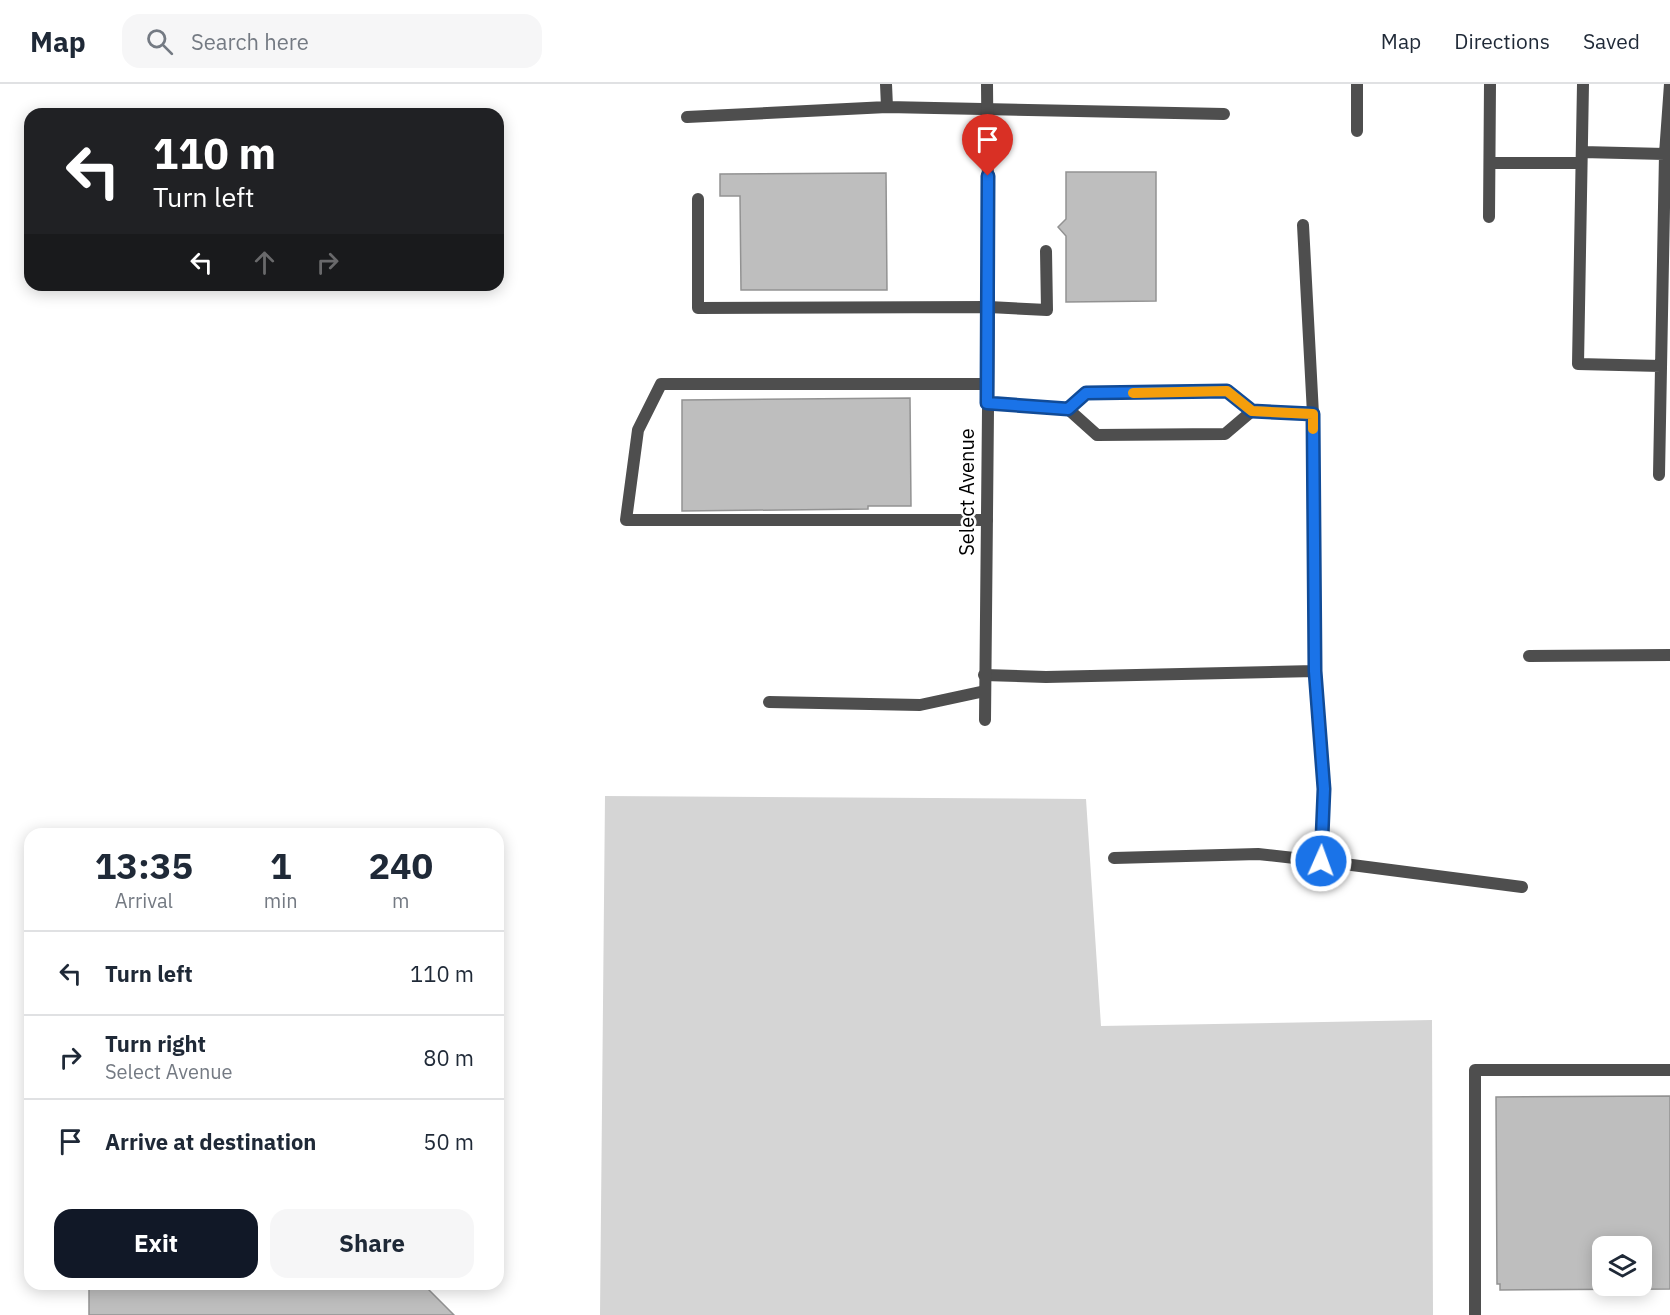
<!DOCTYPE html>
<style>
:root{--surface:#fff;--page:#f6f6f7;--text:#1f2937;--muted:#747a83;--line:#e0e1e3;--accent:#111827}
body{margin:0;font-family:"IBM Plex Sans",sans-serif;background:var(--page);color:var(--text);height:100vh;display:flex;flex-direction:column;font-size:22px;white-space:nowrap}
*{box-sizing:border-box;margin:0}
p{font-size:20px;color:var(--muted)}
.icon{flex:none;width:33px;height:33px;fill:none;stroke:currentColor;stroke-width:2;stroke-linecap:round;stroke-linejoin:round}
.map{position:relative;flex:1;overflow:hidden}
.side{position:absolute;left:24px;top:744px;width:480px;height:462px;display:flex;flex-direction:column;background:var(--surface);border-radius:18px;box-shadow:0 3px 15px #0003}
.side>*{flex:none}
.guide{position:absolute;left:24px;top:24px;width:480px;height:183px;border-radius:18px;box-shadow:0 3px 15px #0003;background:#202124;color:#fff;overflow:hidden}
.controls{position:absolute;left:1592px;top:1152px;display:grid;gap:12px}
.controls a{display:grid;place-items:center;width:60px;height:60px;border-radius:12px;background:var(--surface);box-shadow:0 3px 15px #0003;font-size:30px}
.pin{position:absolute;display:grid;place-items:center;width:51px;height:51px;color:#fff;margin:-62px -26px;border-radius:50% 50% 50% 0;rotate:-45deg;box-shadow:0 0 6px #0007}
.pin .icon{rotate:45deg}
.me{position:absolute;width:66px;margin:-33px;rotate:2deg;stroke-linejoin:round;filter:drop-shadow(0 0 4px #0008)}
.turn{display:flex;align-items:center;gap:21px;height:126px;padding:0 30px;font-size:27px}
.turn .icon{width:78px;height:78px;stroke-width:2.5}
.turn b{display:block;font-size:42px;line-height:51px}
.lanes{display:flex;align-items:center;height:57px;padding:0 30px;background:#0003;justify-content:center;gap:30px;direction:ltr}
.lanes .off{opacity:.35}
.eta{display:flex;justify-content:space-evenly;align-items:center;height:102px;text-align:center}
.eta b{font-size:36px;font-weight:800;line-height:42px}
.button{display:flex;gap:12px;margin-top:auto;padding:12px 30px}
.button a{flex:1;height:69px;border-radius:18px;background:var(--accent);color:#fff;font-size:24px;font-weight:800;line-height:69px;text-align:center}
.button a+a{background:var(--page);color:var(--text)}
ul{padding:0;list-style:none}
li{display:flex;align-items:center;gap:18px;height:84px;padding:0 30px;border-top:2px solid var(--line)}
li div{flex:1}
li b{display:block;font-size:22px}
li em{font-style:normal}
header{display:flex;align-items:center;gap:36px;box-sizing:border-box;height:84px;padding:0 30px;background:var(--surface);border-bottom:2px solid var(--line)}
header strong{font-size:28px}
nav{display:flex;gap:33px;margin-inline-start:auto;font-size:21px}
.search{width:420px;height:54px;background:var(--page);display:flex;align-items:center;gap:15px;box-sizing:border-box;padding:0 21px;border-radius:18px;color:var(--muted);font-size:22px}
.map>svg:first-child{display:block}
.green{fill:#d5d5d5}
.building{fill:#bebebe;stroke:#929292;stroke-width:1.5;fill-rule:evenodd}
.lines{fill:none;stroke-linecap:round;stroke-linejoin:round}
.lane{stroke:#4e4e4e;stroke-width:12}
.street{stroke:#4e4e4e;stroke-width:12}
.route-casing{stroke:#114b97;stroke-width:15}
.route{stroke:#1a73e8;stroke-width:10}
.slow{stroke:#f59e0b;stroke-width:10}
.labels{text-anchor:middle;stroke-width:5;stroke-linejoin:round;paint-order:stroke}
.street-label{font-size:20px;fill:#000;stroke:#fff}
</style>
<header>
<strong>Map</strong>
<div class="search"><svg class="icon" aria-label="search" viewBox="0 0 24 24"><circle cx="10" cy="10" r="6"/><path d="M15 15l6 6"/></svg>Search here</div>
<nav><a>Map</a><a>Directions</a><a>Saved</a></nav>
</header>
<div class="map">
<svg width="1670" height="1231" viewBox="0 0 1670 1231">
<rect width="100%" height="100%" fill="#fff"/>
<!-- green -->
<path class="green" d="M605 712 1086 715 1101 942 1432 936 1433 1231H600Z"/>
<!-- building -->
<path class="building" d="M1066 88H1156V217L1066 218V152L1058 143 1066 135Z
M886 89 887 206H741L740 112H720V90Z
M910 314 911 422H868V425L682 427V316Z
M1670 1012V1205L1500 1206V1200H1497L1496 1013ZM1602 1162H1641V1202H1602Z
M426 1203 454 1231H89V1205Z"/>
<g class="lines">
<!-- lane -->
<path class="lane" d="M1583 0 1578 280 1661 282
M887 23 1224 30
M687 33 887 23 886 0
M1357 47V0
M1582 68 1665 70
M1490 79H1581
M698 115V224L989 223 1047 226 1046 167
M1489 133 1490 0
M987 319 1068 325 1097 351 1225 350 1252 327 1227 307 1086 309 1068 325
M1252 327 1313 330 1303 141
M1313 330 1315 587 1324 706 1321 777 1522 803
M1659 391 1665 70 1670 0
M987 436H626L638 346 661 300H988
M1529 572 1670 571
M984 591 1046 593 1315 587
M769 618 920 621 985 607
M1114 774 1258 770 1321 777
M1475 1231V986H1670"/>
<!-- street -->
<path class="street" d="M985 636 989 223 987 0"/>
</g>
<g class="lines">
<!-- route casing -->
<g class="route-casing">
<path id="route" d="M988 92 987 319 1068 325 1086 309 1227 307 1252 327 1313 330 1315 587 1324 705 1321 777"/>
</g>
<!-- route -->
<use href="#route" class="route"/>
<!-- slow -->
<path class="slow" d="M1133 309 1227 307 1252 327 1313 330V345"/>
</g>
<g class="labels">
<!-- street labels -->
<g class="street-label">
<text transform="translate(967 408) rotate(-90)" y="7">Select Avenue</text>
</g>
</g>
</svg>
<div class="controls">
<a><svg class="icon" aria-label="layers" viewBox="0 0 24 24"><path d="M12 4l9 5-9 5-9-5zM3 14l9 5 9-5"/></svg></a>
</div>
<div class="pin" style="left:988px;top:92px;background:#d93025"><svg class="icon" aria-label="arrive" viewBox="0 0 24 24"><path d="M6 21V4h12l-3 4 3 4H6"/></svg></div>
<svg class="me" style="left:1321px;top:777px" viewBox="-20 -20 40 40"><circle r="17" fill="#1a73e8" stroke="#fff" stroke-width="3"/><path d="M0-11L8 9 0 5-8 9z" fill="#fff"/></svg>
<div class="guide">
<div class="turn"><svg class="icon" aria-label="left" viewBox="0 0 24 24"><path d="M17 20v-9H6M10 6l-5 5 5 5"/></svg><div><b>110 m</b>Turn left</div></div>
<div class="lanes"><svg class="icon" aria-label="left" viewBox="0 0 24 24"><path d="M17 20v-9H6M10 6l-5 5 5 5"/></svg><svg class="icon off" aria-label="ahead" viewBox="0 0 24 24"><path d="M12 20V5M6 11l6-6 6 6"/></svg><svg class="icon off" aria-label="right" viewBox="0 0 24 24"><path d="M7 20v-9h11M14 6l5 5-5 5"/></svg></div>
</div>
<section class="side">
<div class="eta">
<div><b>13:35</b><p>Arrival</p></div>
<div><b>1</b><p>min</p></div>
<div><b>240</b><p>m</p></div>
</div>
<ul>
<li><svg class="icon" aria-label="left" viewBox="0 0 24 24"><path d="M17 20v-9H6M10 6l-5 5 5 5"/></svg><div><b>Turn left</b></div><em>110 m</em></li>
<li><svg class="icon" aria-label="right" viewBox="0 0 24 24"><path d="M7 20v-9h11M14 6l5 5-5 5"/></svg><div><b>Turn right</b><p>Select Avenue</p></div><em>80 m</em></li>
<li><svg class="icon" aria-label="arrive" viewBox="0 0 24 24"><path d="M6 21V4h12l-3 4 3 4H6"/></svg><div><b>Arrive at destination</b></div><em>50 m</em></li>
</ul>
<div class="button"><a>Exit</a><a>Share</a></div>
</section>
</div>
